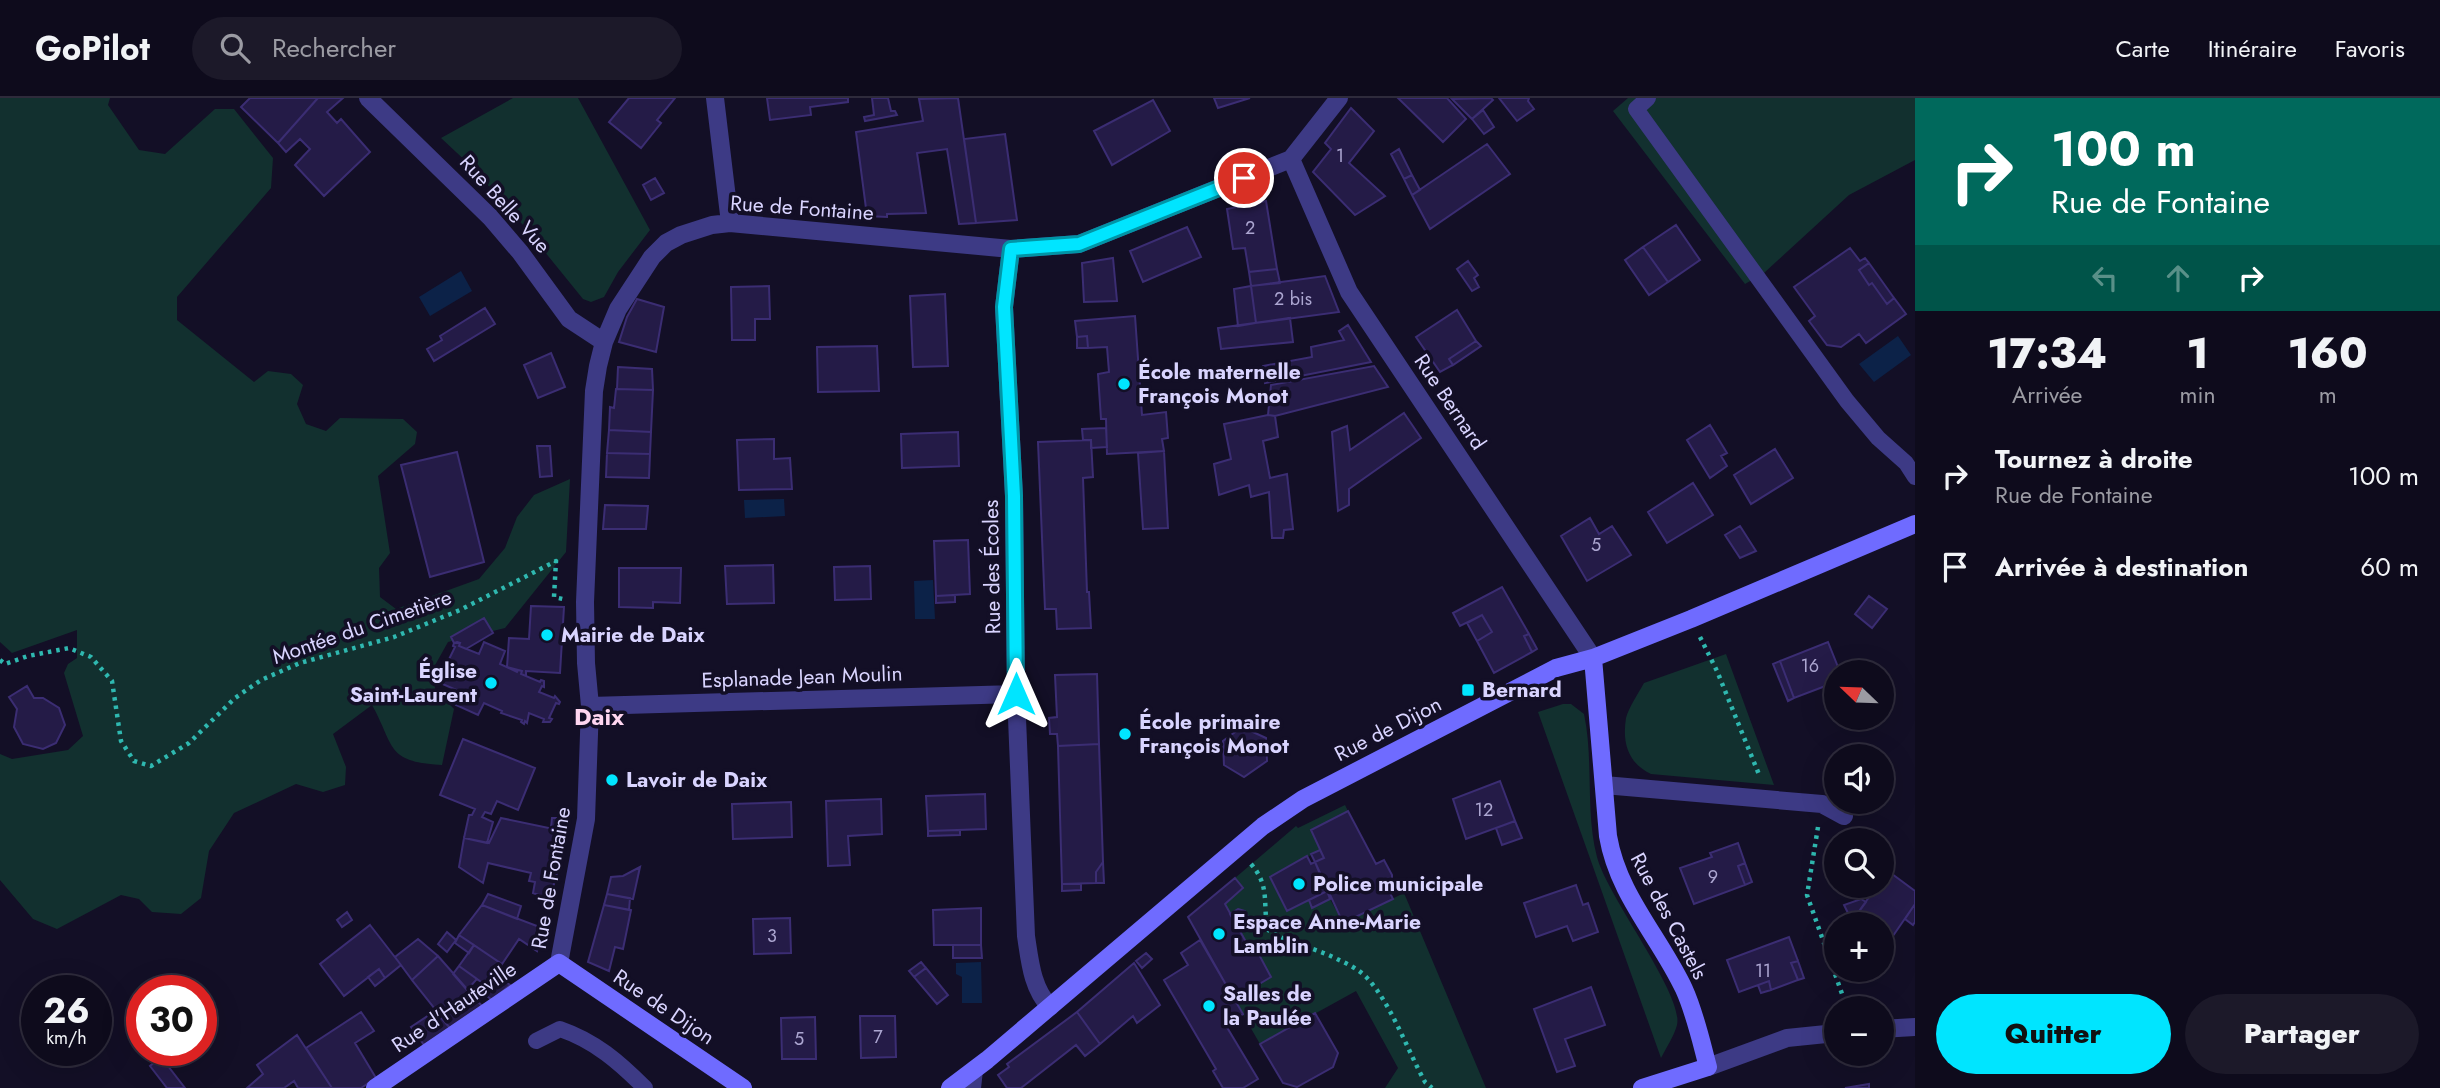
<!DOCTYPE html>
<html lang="fr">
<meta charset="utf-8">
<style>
:root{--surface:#0e0b1c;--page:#1c1929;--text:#f1f3f6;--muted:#9b9ba3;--line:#2e2b3b;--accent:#00e5ff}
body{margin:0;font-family:Jost,sans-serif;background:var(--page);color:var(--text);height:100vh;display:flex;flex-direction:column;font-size:26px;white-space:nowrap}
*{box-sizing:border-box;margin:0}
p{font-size:23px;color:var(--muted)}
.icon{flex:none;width:38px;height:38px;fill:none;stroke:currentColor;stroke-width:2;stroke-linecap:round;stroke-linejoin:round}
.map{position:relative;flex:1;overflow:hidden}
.panel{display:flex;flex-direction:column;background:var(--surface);width:525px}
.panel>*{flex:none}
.guide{background:#00695c;color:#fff;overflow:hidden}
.needle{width:46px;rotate:293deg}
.buttons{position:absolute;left:1824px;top:562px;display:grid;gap:14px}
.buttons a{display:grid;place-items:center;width:70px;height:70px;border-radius:50%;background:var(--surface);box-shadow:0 7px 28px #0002,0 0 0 2px var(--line);font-size:35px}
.speed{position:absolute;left:21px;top:877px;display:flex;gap:14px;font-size:35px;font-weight:700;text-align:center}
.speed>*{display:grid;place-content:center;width:91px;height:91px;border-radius:50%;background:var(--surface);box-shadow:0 7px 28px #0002,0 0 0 2px var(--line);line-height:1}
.speed small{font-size:18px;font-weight:400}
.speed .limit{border:10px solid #d22;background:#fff;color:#111}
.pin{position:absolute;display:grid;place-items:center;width:60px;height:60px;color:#fff;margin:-30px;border:4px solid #fff;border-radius:50%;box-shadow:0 2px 7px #0007}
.me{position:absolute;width:77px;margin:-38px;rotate:0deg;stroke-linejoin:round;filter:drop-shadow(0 0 5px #0008)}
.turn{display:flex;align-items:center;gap:24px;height:147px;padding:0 21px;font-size:32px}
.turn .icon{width:91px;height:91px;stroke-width:2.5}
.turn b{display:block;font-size:49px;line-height:60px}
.lanes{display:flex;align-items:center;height:66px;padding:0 21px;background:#0003;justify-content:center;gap:35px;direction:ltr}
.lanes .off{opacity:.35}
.eta{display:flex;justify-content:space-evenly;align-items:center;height:119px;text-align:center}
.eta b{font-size:42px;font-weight:800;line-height:49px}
.primary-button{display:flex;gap:14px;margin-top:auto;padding:14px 21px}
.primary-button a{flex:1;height:80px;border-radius:42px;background:var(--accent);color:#111;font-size:28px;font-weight:800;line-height:80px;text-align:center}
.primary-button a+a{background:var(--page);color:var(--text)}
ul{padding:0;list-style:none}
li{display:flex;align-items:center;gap:21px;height:91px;padding:0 21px}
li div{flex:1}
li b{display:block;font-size:26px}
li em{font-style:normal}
header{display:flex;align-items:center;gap:42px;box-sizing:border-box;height:98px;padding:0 35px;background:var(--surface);border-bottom:2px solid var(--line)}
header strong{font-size:33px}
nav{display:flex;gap:38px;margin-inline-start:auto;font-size:24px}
.search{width:490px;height:63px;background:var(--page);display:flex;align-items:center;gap:18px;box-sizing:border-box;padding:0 24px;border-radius:38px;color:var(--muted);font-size:26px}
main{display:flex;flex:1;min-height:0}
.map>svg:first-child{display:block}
.green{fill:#12302f}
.water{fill:#0c2248}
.building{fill:#241b47;stroke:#3b2d73;stroke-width:2}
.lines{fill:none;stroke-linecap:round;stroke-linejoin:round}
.path{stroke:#2fb8b0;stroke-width:4.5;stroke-dasharray:3.5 5;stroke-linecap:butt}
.lane{stroke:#3d3a85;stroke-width:16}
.street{stroke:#3d3a85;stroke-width:18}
.secondary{stroke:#6f6bff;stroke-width:18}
.route-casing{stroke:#0095a6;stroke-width:18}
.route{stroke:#00e5ff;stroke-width:12}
.poi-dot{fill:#00e5ff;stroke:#130f26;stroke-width:2.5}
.labels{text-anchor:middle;stroke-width:7;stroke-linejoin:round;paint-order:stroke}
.number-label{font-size:18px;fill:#aca6d1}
.street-label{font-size:21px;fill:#d9d4ff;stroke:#130f26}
.poi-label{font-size:21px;font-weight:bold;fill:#d9d4ff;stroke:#130f26;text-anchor:start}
.quarter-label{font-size:24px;font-weight:bold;fill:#ffd6f0;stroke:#130f26}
</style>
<header>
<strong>GoPilot</strong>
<div class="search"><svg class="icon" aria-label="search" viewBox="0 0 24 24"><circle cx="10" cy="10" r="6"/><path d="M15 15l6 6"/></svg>Rechercher</div>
<nav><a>Carte</a><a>Itinéraire</a><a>Favoris</a></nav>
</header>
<main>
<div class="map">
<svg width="1915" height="990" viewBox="0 0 1915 990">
<rect width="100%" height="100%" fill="#130f26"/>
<!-- green -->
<path class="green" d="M0 0H110L108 7 139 52 165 56 215 11H234L273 60 271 90 177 199V222L254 284 268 273 291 276 303 287 297 306 306 326 326 333 340 320 403 321 417 334 415 346 378 378 390 455 379 470 380 499 396 511 479 481 505 450 517 419 534 397 570 381 566 454 505 530 448 544 434 569 435 591 454 611 442 667C385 664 395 648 372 607L333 636 346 669 345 687 323 694 296 686 234 715 209 753 201 800 181 816 152 814 139 801 121 797 57 831 33 821 0 782V656L12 661 68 652 83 638 64 575 68 566 77 560V532L12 555 0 544Z
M513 0H578L650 132 618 174 604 199 591 204 583 201 523 127 471 68 441 40Z
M1628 0H1915V62L1849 97 1764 175 1745 186 1613 13Z
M1726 556 1774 687 1651 676C1628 665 1622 645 1626 620 1629 609 1638 596 1644 585Z
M1563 606H1571L1584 616C1594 663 1585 713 1597 759 1607 798 1684 897 1677 927 1674 938 1666 950 1661 960L1538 614Z
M1345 707 1348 713 1311 732 1320 752 1271 779 1286 812 1309 802 1313 810 1330 801 1343 825 1404 795 1486 990H1385L1398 970 1356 893 1260 946 1234 901 1271 879 1256 851 1251 853 1238 830 1246 826 1248 819 1245 813 1238 812 1230 816 1225 806 1243 791 1235 780 1296 728 1298 730Z"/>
<!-- water -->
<path class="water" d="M461 173 472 193 430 218 419 199Z
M1898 238 1911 257 1874 284 1859 266Z
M784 401 785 418 745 420 744 402Z
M933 482 935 521H915L914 483Z
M981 864 982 905H962V879L956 876V865Z"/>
<!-- building -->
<path class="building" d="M250 0H316L317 1 278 45 241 9Z
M343 0 327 14 337 25 341 21 370 54 324 98 295 67 310 51 300 41 286 54 278 45 318 0Z
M629 0H675L657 22 661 25 641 50 609 24Z
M767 0H848V4L810 9 811 17 770 22Z
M872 0H888L891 13H895L897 17 865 23 864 19 874 17Z
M958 0 976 125 959 126 947 51 917 55 926 115 887 116V119L867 118 856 34 923 23 919 1Z
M1214 0H1250L1218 10Z
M1398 0H1447L1466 21 1443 44Z
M1491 0 1493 2 1472 21 1452 1Z
M1499 0H1529L1528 3 1534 11 1517 23Z
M1153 2 1170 33 1112 67 1094 33Z
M1351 10 1374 33 1349 65 1385 98 1355 117 1313 74 1331 51 1325 45Z
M1483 12 1494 29 1484 36 1472 21Z
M1005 36 1017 122 976 125 964 41Z
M1487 46 1510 76 1430 131 1412 97Z
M1399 51 1412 77 1404 81 1391 56Z
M1412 77 1420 92 1412 97 1404 81Z
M655 80 664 95 651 102 643 87Z
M1266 103 1277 171 1249 174 1245 150 1233 151 1227 111Z
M1676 127 1700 162 1668 184 1643 149Z
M1187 129 1201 159 1143 184 1130 153Z
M1643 149 1668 184 1649 197 1625 162Z
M1850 150 1860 163 1865 160 1869 165 1859 172 1869 187 1872 185 1887 206 1894 200 1906 216 1866 245 1859 236 1841 249 1827 247 1809 223 1815 218 1794 189Z
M1113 160 1117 203 1084 204 1082 165Z
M1468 163 1478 177 1474 180 1479 189 1472 193 1457 171Z
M1869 165 1894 200 1887 206 1872 185 1869 187 1859 172Z
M1277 171 1280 185 1251 188 1249 174Z
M1325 178 1339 214 1256 225 1251 188Z
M769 188 770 221H755V242H732L731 189Z
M1251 188 1256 225 1238 228 1234 191Z
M945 196 948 268 913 269 910 198Z
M637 201 664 209 656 254 619 244 627 219Z
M485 210 495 226 434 263 427 251 442 242 440 238Z
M1457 212 1476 243 1449 261 1453 267 1440 274 1416 239Z
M1135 218 1142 317 1166 314 1168 340 1162 341 1164 353 1107 356 1106 321H1101L1098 276 1109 274 1107 249 1088 250 1087 238 1077 239 1075 223Z
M1290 220 1293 244 1221 251 1218 230Z
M1348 227 1371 264 1265 285 1263 268 1312 259 1311 249 1344 242 1339 233Z
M1087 238 1088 250H1077V239Z
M1476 243 1481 248 1453 267 1449 261Z
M877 248 879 293 818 294 817 249Z
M551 255 565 289 538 300 524 267Z
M1374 268 1388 289 1275 318 1268 317 1271 287Z
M618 269 652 271 653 292 617 291Z
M616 291 653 292 651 334 609 332 610 309 614 310Z
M1404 315 1421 340 1349 391V407L1338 413 1332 334 1347 328 1350 352Z
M1268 317 1275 318 1278 339 1263 343 1270 380 1287 376 1293 431 1284 432 1283 440H1272L1269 394 1251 399 1249 387 1219 397 1214 366 1231 361 1224 326Z
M1710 327 1727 355 1721 358 1727 368 1710 380 1687 342Z
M1106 330 1107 349 1091 350V342H1083L1082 331Z
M609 332 651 334 650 356 607 355Z
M958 334 959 368 902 370 901 336Z
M774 341V361L790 360 792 391 739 392 737 342Z
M1091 342 1093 379 1083 380 1087 494H1089L1091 530 1057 531 1056 511H1045L1038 344Z
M537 348H550L552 378 540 379Z
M1775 351 1793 380 1751 406 1734 377Z
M1164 353 1168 430 1143 431 1138 355Z
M457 354 484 464 430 479 401 367Z
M607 355 650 356 649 380 606 379Z
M1693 385 1713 417 1667 445 1648 414Z
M605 407 648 408 646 431H603Z
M1590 420 1599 436 1612 428 1631 457 1587 483 1561 438Z
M1740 428 1756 453 1740 460 1725 437Z
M968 442 970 496 936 498 934 443Z
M773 467 774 505 727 506 725 468Z
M870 468 871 501 835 502 834 469Z
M619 470H681L680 505 653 504V510L619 509Z
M1502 489 1529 536 1524 538 1532 554 1494 575 1477 543 1492 534 1482 517 1460 528 1453 515Z
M955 497V504L936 505V498Z
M1869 498 1887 511 1872 530 1855 516Z
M531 508 564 509 560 575 526 573V578L521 576 522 573 507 569 509 540 529 541Z
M1482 517 1492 534 1477 543 1467 525Z
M484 520 493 535 466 551 459 548 460 545H454L451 539Z
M1529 536 1537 551 1532 554 1524 538Z
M457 544 460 545 459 548 479 556 484 544 505 553 500 566 517 574 518 572 522 573 521 576 540 584 541 582 544 583V589L542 588 539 594 554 600 555 598 560 604 559 606 556 605 549 620 552 621 550 624H543L544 621 529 615 527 625 525 623 524 626 521 624 522 622 501 615 502 613 484 605 478 617 456 607 461 594 438 584 455 549 453 548 454 545Z
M1828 544 1840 574H1836V584L1794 600 1780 563Z
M1780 563 1794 600 1788 603 1773 566Z
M1097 576 1099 646 1058 648 1057 636H1050L1049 620 1057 619 1055 577Z
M27 588 34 600H43L59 610 65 627 56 645 43 651 23 646 14 629 17 611 9 599Z
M1242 629 1266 640 1267 663 1244 679 1224 667 1223 643Z
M463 641 535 670 518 712 497 703 491 716 485 714 482 719 493 724 487 745 464 740 469 717H472L475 711 440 697Z
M1099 646 1103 764 1096 774V785L1062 786 1058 648Z
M1500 683 1515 723 1466 741 1453 701Z
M985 696 986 731 928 733 926 698Z
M881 701 882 736 848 738 850 767 828 768 826 703Z
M791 704 792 739 733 741 732 706Z
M1348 713 1376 766 1384 762 1392 777V781L1387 789 1393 801 1343 825 1315 764 1324 760 1311 732Z
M501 720 568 734 550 801 533 795 535 784 529 783 531 775 488 765 483 785 459 769 464 740 489 745Z
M552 720H566L568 734 551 730Z
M1515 723 1522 740 1502 747 1496 730Z
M960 732V737L928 738V733Z
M1738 745 1745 765 1738 768 1745 787 1694 806 1680 770 1712 759 1710 755Z
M1320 752 1324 760 1315 764 1311 756Z
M1307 758 1311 766 1315 764 1327 793 1287 813 1270 779Z
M1103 764 1104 785H1096V774Z
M1745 765 1752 784 1745 787 1738 768Z
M640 769 633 801 607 796 611 779 623 778Z
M1888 773 1915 793V806L1886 848 1881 845V826H1856L1852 823 1877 788H1881V782Z
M1235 780 1243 790 1225 806 1251 853 1256 851 1271 879 1234 901 1188 819Z
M1062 786H1081V792L1062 793Z
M1576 787 1583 807 1588 805 1598 834 1573 843 1567 828 1536 839 1524 805Z
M1327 793 1330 801 1312 810 1309 802Z
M488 796 521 808 517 821 482 807Z
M607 796 630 800 629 812 604 807Z
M1861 801 1866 804 1852 823 1844 807Z
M1915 806V824L1913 827 1905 821Z
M482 807 542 830 537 853 519 841 502 866 459 837Z
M604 807 631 812 623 851 615 849 609 873 588 864Z
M981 810V847H934L933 812Z
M1238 811 1245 813 1248 819 1246 826 1238 830 1230 816Z
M347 814 352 822 342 829 337 822Z
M790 820 791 855 754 856 753 821Z
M370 827 401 867 385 880 379 871 344 898 320 866Z
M447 834 456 842 447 854 438 846Z
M459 837 474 847 469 855 455 845Z
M1789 839 1798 863 1791 865 1798 882 1771 892 1769 883 1739 894 1727 862Z
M418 841 438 858 412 882 395 859Z
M1200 842 1243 916 1225 926 1258 981 1243 990H1223L1213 973 1216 971 1164 882 1188 867 1181 855Z
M474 847 502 866 496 877 510 887 492 902 483 895 488 889 459 868Z
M953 847H981L982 860H953Z
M1146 855 1152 861 1142 870 1136 863Z
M438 858 482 908 450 930 412 882Z
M1798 863 1804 880 1798 882 1791 865Z
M921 864 926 870 914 879 909 873Z
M1134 865 1160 907 1137 925 1133 918 1100 946 1077 914Z
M459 868 477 881 467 892 453 876Z
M926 870 948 897 937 906 914 879Z
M379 871 385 880 375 888 368 879Z
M1769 883 1771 892 1761 895 1758 887Z
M1591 889 1605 927 1565 941 1575 968 1557 974 1534 911Z
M435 913 450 930 424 947 411 929Z
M361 914 374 933 355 945 376 980 361 990H332L306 950Z
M1077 914 1100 946 1085 958 1076 947 1021 990H1007L998 977 1009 969 1007 966Z
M1315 915 1338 955 1333 969 1297 989 1283 985 1260 946Z
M860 918H895L896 959 861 960Z
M815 919 816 961H782L781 920Z
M297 937 332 990H298L294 983 284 990H247L263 976 257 967Z
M161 959 185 990H167L150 968Z
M1869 986V990H1845Z"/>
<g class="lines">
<!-- path -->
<path class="path" d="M1700 539 1717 573 1760 679
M0 562 5 566 28 558 69 550 91 559 112 583 121 643 134 663 151 668 189 645 235 600 261 582 300 565 394 539 460 512 556 463 554 499 563 501
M1818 729 1807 797 1847 910
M1251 766C1271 789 1262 806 1268 832 1289 846 1314 849 1337 861 1348 866 1360 872 1368 881 1391 906 1408 953 1425 984L1432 990"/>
<!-- lane -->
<path class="lane" d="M1648 0 1636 11 1847 303 1878 340 1906 365 1915 379
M536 943 560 931C595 943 619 964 645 990"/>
<!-- street -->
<path class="street" d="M368 0 490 119 520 154 569 221 604 244
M715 0 730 125
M1291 61 1349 194 1593 560
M1011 151 1004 209 1014 398 1016 596 1026 838C1030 864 1032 890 1050 909
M590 608 1016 596
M1604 687 1822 706 1844 718
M559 865 586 721 590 608 586 565 585 504 594 293 598 268 604 244 618 211 652 159 666 145 681 137 712 127 730 125 1011 151 1079 146 1291 61 1339 0
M1881 931 1915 929
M1708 969 1787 940 1836 935
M972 990 974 972"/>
<!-- secondary -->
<path class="secondary" d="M1593 560 1608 738C1618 797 1659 838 1684 891 1695 915 1701 943 1708 969L1642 990
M375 990 559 865 743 990
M950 990 987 962 1263 728 1303 701 1556 570 1593 560 1691 521 1915 426"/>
</g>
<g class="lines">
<!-- route casing -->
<g class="route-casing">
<path id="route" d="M1016 596 1014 398 1004 209 1011 151 1079 146 1244 80"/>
</g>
<!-- route -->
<use href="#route" class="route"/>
</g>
<!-- markers -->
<g class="poi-dot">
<circle cx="1124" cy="286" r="7"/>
<circle cx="547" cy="537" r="7"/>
<circle cx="491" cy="585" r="7"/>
<rect x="1461" y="585" width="14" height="14" rx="3.5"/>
<circle cx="1125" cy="636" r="7"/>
<circle cx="612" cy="682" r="7"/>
<circle cx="1299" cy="786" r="7"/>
<circle cx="1219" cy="836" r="7"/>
<circle cx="1209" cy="908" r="7"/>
</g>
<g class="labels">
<!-- number labels -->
<g class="number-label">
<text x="1340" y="64">1</text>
<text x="1250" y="136">2</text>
<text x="1293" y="207">2 bis</text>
<text x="1596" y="453">5</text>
<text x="1810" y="574">16</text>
<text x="1484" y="718">12</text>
<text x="1713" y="785">9</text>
<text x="772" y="844">3</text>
<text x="1763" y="879">11</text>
<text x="878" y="945">7</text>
<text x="799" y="947">5</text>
</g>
<!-- street labels -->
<g class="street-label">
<text transform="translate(505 106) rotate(48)" y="7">Rue Belle Vue</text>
<text transform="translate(802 110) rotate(4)" y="7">Rue de Fontaine</text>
<text transform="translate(1450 304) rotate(56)" y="7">Rue Bernard</text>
<text transform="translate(992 469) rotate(-91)" y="7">Rue des Écoles</text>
<text transform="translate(362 529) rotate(-19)" y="7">Montée du Cimetière</text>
<text transform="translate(802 579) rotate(-2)" y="7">Esplanade Jean Moulin</text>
<text transform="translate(1388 631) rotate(-27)" y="7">Rue de Dijon</text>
<text transform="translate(551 780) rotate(-80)" y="7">Rue de Fontaine</text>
<text transform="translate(1669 818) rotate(62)" y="7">Rue des Castels</text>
<text transform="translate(454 909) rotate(-34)" y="7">Rue d'Hauteville</text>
<text transform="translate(664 909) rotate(34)" y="7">Rue de Dijon</text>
</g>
<!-- poi labels -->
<g class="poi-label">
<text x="1138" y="281">École maternelle<tspan x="1138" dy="24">François Monot</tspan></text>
<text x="561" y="544">Mairie de Daix</text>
<text x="477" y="580" text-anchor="end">Église<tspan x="477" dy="24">Saint-Laurent</tspan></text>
<text x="1482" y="599">Bernard</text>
<text x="1139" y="631">École primaire<tspan x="1139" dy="24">François Monot</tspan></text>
<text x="626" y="689">Lavoir de Daix</text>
<text x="1313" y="793">Police municipale</text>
<text x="1233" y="831">Espace Anne-Marie<tspan x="1233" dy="24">Lamblin</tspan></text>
<text x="1223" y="903">Salles de<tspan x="1223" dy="24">la Paulée</tspan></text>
</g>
<!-- quarter labels -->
<g class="quarter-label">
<text x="599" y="627">Daix</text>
</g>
</g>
</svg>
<div class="buttons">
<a><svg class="needle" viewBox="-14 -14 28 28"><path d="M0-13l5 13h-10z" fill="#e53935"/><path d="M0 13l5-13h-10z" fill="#9b9ba3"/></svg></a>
<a><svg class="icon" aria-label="sound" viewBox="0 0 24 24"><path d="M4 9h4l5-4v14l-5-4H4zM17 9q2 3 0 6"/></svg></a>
<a><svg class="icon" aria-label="search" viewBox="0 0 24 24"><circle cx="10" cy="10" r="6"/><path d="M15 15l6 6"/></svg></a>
<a>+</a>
<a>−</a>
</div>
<div class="speed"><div>26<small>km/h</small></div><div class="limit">30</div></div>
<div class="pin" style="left:1244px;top:80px;background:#d93025"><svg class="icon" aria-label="arrive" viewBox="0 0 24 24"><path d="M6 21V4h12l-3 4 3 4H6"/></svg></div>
<svg class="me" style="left:1016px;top:596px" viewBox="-20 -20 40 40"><path d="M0-17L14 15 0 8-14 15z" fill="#00e5ff" stroke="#fff" stroke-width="4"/></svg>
</div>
<section class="panel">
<div class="guide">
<div class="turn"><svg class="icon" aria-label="right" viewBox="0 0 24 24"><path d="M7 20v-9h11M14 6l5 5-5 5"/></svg><div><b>100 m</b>Rue de Fontaine</div></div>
<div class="lanes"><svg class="icon off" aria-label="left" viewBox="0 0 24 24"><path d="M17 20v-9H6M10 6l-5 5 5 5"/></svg><svg class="icon off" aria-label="ahead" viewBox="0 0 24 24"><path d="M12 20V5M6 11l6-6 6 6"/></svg><svg class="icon" aria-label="right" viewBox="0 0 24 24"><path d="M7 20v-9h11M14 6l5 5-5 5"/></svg></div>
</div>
<div class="eta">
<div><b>17:34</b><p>Arrivée</p></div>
<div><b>1</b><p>min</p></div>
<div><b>160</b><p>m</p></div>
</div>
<ul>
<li><svg class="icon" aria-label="right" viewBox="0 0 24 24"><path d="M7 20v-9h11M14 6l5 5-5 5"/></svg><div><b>Tournez à droite</b><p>Rue de Fontaine</p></div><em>100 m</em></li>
<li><svg class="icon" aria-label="arrive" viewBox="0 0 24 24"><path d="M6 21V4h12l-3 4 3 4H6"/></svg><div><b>Arrivée à destination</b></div><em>60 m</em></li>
</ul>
<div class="primary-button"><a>Quitter</a><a>Partager</a></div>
</section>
</main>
